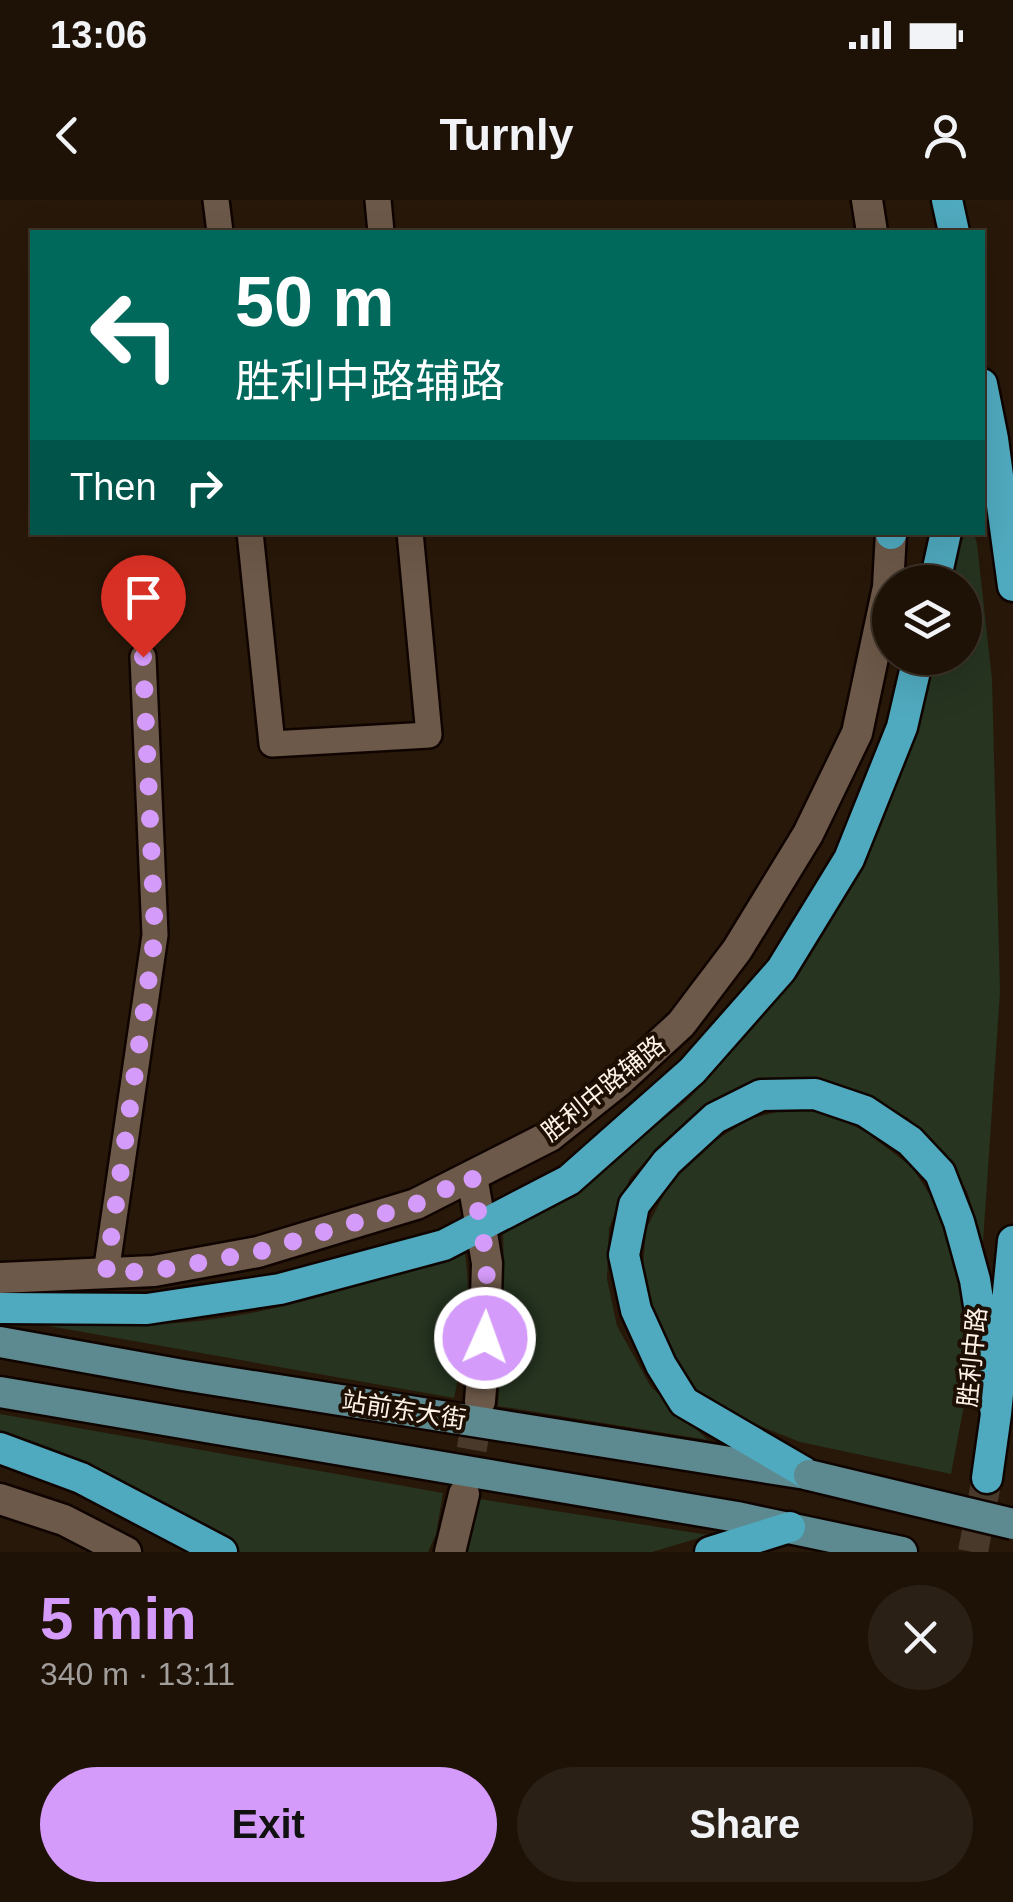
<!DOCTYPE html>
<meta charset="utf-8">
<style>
:root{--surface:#1e1207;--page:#2b2015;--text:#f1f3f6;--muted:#a19e9b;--line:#3c3228;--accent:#d59bfa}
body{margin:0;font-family:Arial,"Noto Sans SC",sans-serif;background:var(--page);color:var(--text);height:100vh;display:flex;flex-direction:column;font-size:38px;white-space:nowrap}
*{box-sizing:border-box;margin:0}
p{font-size:32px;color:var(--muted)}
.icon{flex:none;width:55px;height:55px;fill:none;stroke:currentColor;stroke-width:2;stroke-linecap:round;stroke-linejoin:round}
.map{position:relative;height:1352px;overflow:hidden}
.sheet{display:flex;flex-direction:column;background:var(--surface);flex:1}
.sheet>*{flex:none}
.top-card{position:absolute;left:30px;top:30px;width:955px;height:305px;border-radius:0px;box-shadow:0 10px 40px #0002,0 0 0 2px var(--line);background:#00695c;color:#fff;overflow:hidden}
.tools{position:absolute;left:872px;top:365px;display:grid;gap:20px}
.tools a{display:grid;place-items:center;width:110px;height:110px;border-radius:50%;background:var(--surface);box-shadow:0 10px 40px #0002,0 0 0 2px var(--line);font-size:50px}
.pin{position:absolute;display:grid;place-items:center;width:85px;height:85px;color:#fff;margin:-102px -42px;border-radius:50% 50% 50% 0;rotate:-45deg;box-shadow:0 0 10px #0007}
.pin .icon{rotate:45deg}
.me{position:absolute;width:110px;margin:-55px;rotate:2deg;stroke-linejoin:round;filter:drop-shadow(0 0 8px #0008)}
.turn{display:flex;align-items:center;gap:35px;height:210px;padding:0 40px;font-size:45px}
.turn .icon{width:130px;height:130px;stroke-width:2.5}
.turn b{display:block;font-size:70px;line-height:85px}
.then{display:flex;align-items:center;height:95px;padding:0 40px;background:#0003;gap:20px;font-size:38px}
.round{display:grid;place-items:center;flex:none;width:105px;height:105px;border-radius:52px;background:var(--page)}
.overview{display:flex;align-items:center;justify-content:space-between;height:170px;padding:0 40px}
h1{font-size:60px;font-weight:700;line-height:75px;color:var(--accent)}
.button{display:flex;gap:20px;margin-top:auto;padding:20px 40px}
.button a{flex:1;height:115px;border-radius:60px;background:var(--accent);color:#111;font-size:40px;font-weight:700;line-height:115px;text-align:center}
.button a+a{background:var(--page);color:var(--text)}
.status{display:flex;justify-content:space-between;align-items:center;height:70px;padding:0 50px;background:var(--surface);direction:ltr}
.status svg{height:28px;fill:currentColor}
header{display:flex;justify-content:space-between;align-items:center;height:130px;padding:0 40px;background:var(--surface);font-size:45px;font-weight:700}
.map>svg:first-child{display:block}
.green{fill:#263420}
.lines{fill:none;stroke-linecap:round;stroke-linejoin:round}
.secondary-tunnel{stroke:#48392a;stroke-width:30;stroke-dasharray:30 15;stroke-linecap:butt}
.highway-tunnel{stroke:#48392a;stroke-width:30;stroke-dasharray:30 15;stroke-linecap:butt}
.street-casing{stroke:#100400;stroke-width:30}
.secondary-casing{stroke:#100400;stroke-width:35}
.primary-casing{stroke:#100400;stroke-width:35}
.highway-casing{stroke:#100400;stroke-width:35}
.street{stroke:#6d5949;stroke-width:25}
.secondary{stroke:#6d5949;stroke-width:30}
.primary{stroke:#5c8a90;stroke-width:30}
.highway{stroke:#50aabf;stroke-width:30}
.primary-bridge-casing{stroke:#100400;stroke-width:35;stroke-linecap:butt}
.primary-bridge{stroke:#5c8a90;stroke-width:30}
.route{stroke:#d59bfa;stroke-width:18;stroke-dasharray:0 32.4}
.labels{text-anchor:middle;stroke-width:8;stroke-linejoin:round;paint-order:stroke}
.street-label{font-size:25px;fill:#fef2e8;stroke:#1e0f03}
</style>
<div class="status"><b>13:06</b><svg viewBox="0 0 49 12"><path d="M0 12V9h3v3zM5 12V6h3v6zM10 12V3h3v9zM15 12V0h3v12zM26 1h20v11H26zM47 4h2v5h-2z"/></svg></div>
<header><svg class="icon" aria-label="back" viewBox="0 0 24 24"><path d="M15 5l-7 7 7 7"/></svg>Turnly<svg class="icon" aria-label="person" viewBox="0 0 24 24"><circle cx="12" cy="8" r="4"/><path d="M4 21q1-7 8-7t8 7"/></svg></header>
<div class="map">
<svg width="1013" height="1352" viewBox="0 0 1013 1352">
<rect width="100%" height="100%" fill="#281809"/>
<!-- green -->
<path class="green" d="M965 333H974L977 344 992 479 1000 792 983 1042 967 991 944 954 908 918 856 892 757 884 711 903 665 940 630 978 609 1028 607 1079 617 1126 651 1187 708 1240 498 1206 504 1090 503 1027 616 958 688 900 750 830 808 754 862 660 906 562 933 458H965V382H948L953 362Z
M788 909 827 911 867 933 912 967 937 1006 956 1056 967 1112 972 1163 951 1274 800 1242 728 1213 678 1175 656 1124 642 1079 646 1029 671 981 708 945 750 919Z
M464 1048C473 1099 465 1148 454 1198L21 1121C77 1124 133 1127 190 1122 284 1113 375 1081 464 1048Z
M0 1214 443 1293 436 1334 428 1352H240L198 1325 0 1234Z
M480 1299 709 1335 652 1352H465Z"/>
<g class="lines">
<!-- secondary-tunnel -->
<path class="secondary-tunnel" d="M464 1294 480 1201"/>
<!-- highway-tunnel -->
<path class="highway-tunnel" d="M973 1352 987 1278"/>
<!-- street casing -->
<g class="street-casing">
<path id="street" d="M216 0 220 32
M378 0 381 32
M250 332 272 544 429 535 410 332
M106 1073 155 735 143 457"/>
</g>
<!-- secondary casing -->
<g class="secondary-casing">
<path id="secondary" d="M867 0 872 32
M472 976 487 1063 485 1138 480 1201
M0 1078 154 1071 258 1052 416 1004 550 936 619 881 681 824 737 750 808 634 857 533 888 387 891 332
M0 1299 64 1320 126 1352
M450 1352 464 1294"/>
</g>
<!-- primary casing -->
<g class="primary-casing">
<path id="primary" d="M0 1142 183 1175 806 1274
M0 1192 737 1317 902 1352"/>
</g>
<!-- highway casing -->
<g class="highway-casing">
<path id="highway" d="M947 0 954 32
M982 184 993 239 1013 386
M891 334 892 332
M935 382 946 332
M0 1108 147 1109 280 1089 444 1045 569 980 692 871 781 770 849 659 902 527 918 458
M0 1248 81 1278 222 1352
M809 1275 684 1202 661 1165 636 1110 624 1055 634 1005 667 962 715 918 761 895 815 894 865 911 910 941 940 973 959 1022 975 1080 996 1214
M987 1278 996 1214 1013 1041
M710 1352 790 1327"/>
</g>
<!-- street -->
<use href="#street" class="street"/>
<!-- secondary -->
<use href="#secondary" class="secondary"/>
<!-- primary -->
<use href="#primary" class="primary"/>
<!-- highway -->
<use href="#highway" class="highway"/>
<!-- primary-bridge casing -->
<g class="primary-bridge-casing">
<path id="primary-bridge" d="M809 1275 1013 1324"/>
</g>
<!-- primary-bridge -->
<use href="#primary-bridge" class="primary-bridge"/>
</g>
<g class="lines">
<!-- route -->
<path class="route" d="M143 457 155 735 106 1073 154 1071 258 1052 416 1004 472 976 487 1062 485 1138"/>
</g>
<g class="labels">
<!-- street labels -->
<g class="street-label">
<text transform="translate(603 888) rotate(-39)" y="9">胜利中路辅路</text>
<text transform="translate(972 1157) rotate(-84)" y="9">胜利中路</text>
<text transform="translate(404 1210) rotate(9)" y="9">站前东大街</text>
</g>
</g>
</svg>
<div class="tools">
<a><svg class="icon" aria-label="layers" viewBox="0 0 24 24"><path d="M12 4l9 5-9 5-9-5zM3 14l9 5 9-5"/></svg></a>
</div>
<div class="pin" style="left:143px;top:457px;background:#d93025"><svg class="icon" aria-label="arrive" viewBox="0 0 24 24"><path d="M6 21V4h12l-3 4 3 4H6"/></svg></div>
<svg class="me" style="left:485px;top:1138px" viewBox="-20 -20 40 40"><circle r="17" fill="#d59bfa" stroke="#fff" stroke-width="3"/><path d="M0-11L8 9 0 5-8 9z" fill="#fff"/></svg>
<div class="top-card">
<div class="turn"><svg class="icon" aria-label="left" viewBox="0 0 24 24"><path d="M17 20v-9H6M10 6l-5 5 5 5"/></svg><div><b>50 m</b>胜利中路辅路</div></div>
<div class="then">Then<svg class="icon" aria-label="right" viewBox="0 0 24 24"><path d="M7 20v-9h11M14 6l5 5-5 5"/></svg></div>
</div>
</div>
<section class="sheet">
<div class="overview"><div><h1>5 min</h1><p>340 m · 13:11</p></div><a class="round"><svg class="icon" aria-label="close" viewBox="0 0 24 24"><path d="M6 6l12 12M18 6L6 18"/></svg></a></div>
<div class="button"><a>Exit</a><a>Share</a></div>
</section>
